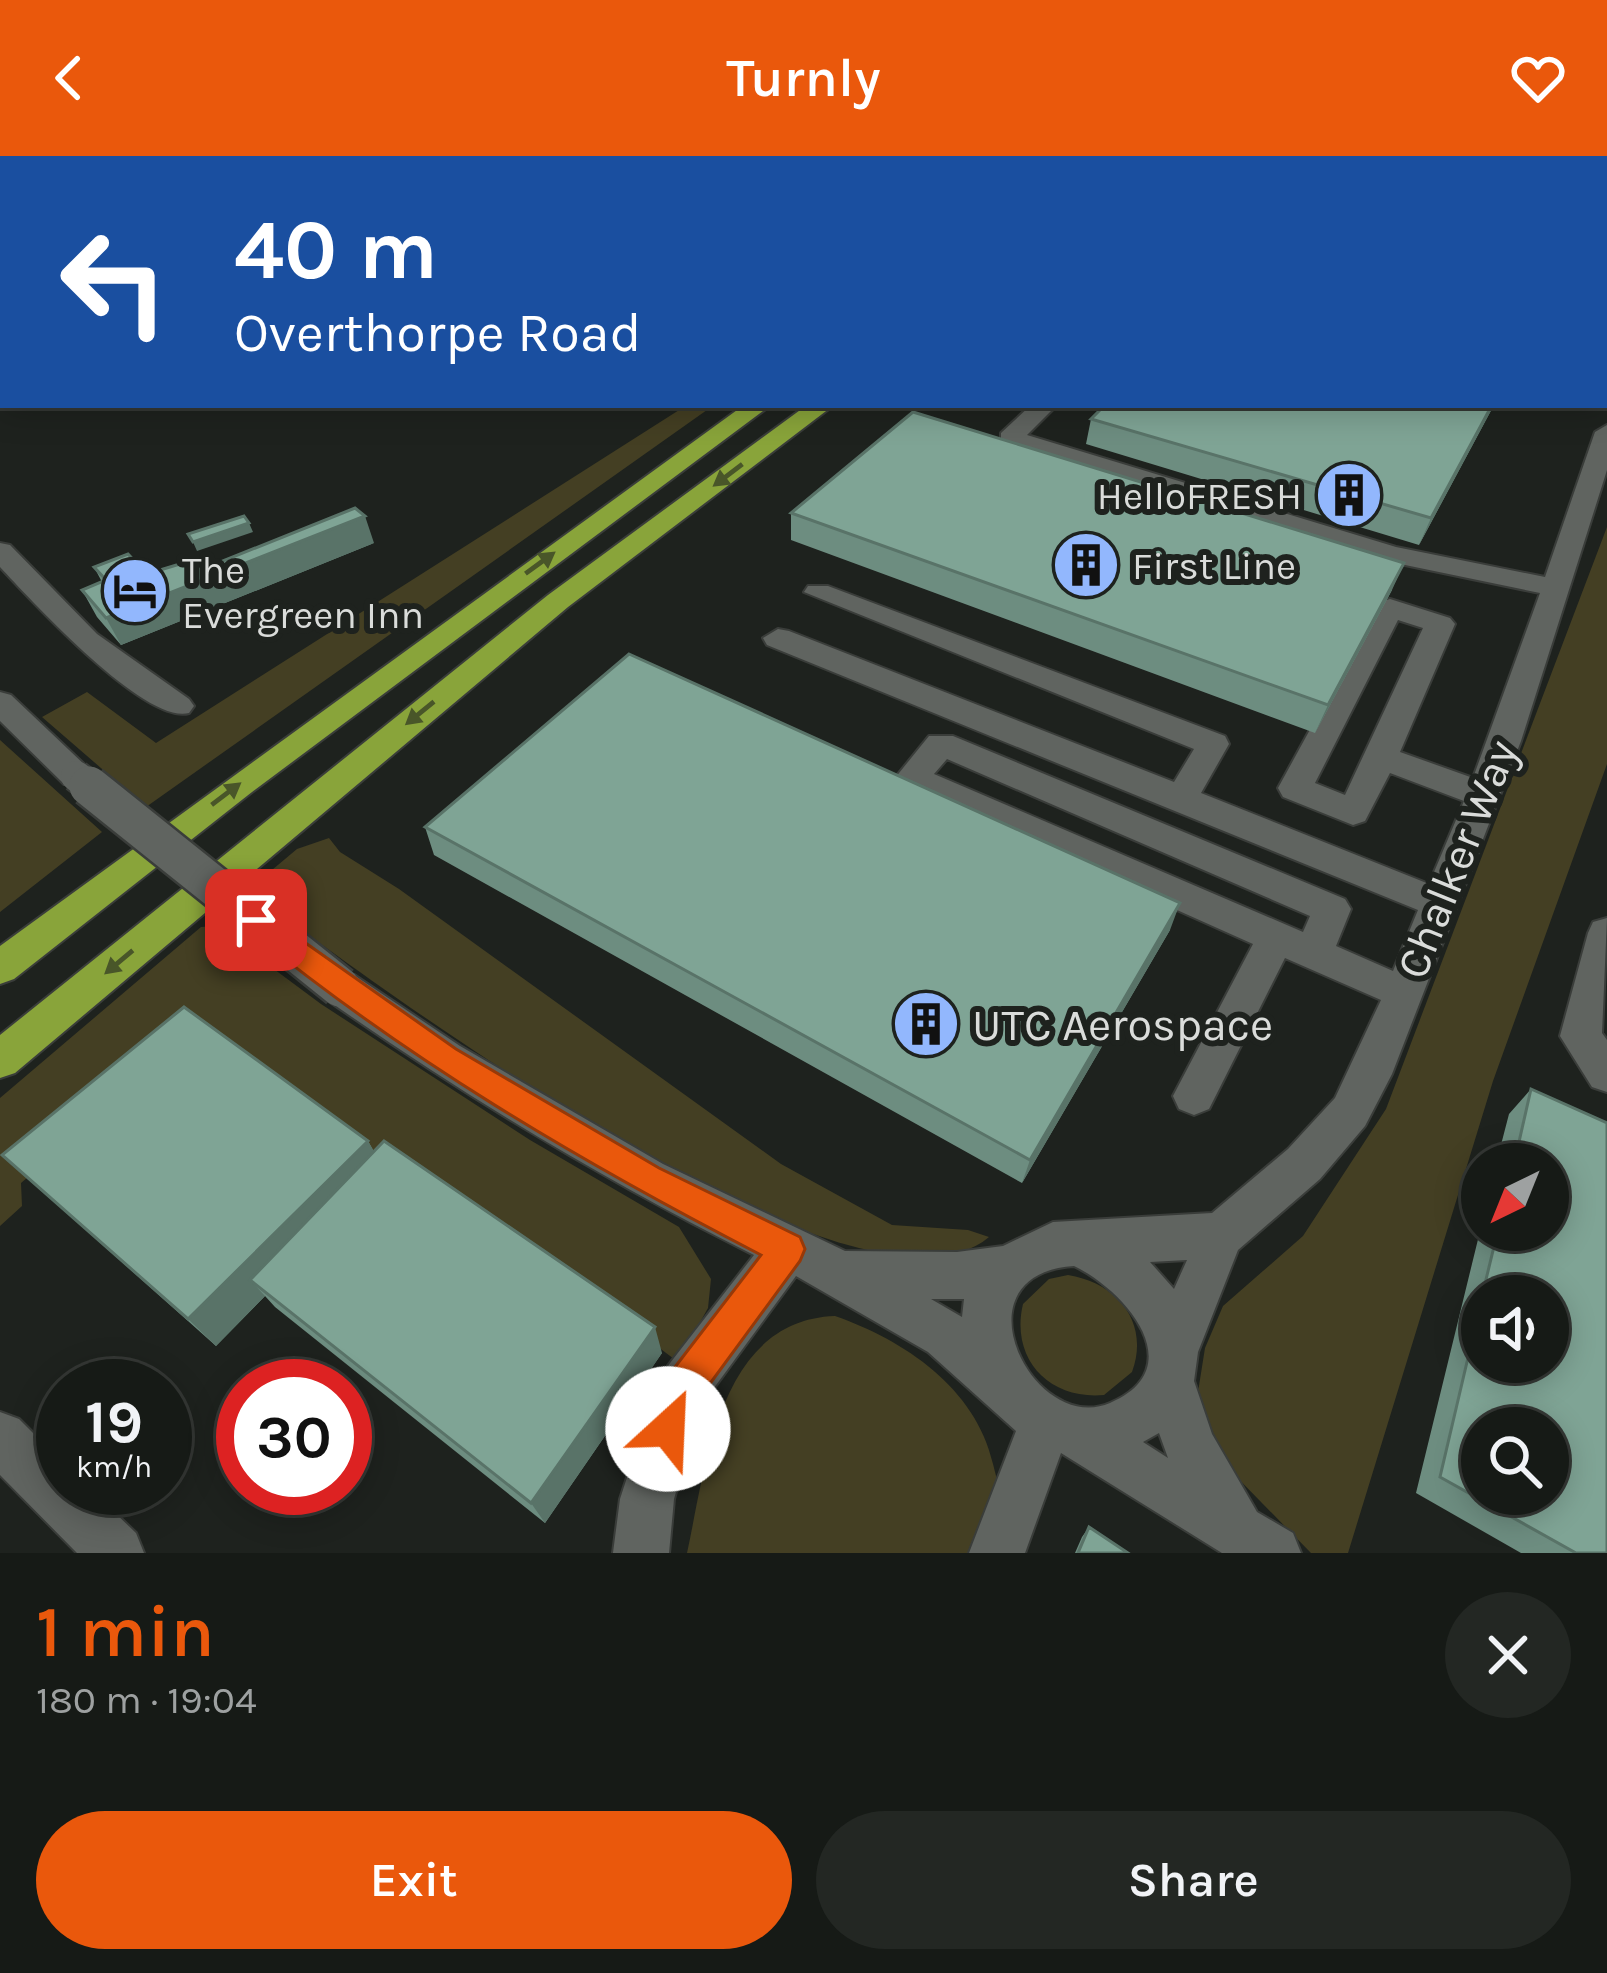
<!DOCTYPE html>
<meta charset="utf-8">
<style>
:root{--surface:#161a16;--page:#232723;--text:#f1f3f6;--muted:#9ea1a1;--line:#353835;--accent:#ea580c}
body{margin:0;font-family:Karla,sans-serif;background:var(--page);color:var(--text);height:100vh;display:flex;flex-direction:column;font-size:45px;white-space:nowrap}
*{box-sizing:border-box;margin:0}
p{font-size:39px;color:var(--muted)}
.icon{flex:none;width:66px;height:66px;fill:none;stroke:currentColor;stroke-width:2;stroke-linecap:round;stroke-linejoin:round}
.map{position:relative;height:1397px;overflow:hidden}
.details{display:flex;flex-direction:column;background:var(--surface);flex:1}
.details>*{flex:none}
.hud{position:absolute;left:0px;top:0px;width:1608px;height:252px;box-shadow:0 6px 30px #0003,0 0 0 3px var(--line);background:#1a4fa0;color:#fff;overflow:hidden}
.needle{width:78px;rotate:223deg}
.tools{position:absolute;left:1461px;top:987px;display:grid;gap:24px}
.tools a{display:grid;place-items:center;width:108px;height:108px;border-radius:50%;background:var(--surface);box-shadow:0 6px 30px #0003,0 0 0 3px var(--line);font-size:60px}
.speed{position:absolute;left:36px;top:1203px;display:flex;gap:24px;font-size:60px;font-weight:700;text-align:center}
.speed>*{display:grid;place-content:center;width:156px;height:156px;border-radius:50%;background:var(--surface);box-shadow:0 6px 30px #0003,0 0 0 3px var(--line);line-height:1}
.speed small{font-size:30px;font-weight:400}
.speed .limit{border:18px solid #d22;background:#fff;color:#111}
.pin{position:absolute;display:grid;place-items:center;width:102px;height:102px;color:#fff;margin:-51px;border-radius:24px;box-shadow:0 6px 18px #0006}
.me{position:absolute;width:132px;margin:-66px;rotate:25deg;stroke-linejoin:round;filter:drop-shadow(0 0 9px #0008)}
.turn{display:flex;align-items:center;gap:42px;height:252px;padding:0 36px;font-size:54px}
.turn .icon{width:156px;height:156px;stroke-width:2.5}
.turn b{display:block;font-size:84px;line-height:102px}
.round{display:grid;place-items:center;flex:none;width:126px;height:126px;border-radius:63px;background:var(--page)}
.headline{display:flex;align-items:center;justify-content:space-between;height:204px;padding:0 36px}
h1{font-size:72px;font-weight:600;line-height:90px;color:var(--accent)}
.button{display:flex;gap:24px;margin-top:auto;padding:24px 36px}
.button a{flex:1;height:138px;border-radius:72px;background:var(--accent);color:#fff;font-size:48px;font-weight:600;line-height:138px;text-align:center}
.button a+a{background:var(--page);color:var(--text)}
header{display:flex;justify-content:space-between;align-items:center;height:156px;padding:0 36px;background:var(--accent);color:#fff;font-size:54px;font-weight:600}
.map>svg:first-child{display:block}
.green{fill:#443f23}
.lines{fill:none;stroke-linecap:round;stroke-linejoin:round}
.minor-casing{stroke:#3a3d3a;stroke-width:4}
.highway-casing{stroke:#3a3d3a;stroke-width:4}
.minor{fill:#606460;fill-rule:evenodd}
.highway{fill:#89a43a;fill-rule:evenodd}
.minor-bridge-far1-casing{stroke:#3a3d3a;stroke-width:34;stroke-linecap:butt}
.minor-bridge-casing{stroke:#3a3d3a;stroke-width:44;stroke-linecap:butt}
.minor-bridge-far1{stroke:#606460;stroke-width:30}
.minor-bridge{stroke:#606460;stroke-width:39}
.wall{fill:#6d8d80;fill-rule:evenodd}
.shaded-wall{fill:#597368}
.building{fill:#7fa495;stroke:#597368;stroke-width:3;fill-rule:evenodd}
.oneway{fill:#495629}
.route{fill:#ea580c;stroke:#983908;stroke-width:3}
.labels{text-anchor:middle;stroke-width:12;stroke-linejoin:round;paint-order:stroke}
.far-poi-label{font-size:39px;fill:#dadcda;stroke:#1e221e;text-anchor:start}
.street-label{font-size:45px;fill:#dadcda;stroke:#1e221e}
.poi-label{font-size:45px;fill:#dadcda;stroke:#1e221e;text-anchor:start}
</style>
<header><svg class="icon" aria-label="back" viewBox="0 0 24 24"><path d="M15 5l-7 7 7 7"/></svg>Turnly<svg class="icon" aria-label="heart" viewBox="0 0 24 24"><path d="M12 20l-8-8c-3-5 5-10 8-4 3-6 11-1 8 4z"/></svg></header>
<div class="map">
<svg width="1607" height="1397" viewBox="0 0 1607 1397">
<rect width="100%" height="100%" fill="#1e221e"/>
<!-- green -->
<path class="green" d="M687 249H714L146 651 42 561 87 536 156 587Z
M1607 371V608L1493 925 1348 1397H1311L1219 1303 1198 1236 1205 1192 1223 1150 1303 1080 1386 953Z
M0 584 102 676 0 756Z
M329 682 340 696 399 733 781 1008 892 1069 968 1074 989 1081C859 1191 361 819 248 734L297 693Z
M216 770 321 848 530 984 679 1071 711 1123 708 1152 678 1206 401 997 390 1007 152 915 21 1027 22 1050 0 1070V942L201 771Z
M1068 1119C1118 1127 1150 1167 1132 1216L1104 1239C1049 1244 1010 1203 1023 1148L1049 1123Z
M835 1160C904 1184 976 1232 993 1308 995 1317 999 1327 997 1336 993 1356 980 1378 972 1397H687C706 1310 719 1164 835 1160Z"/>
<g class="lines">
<!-- minor casing -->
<g class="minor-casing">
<path id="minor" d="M1607 97V111L1605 112V98Z
M3 143V156L0 157V144Z
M1605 149H1607V161H1605Z
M1031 249H1057L1027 279 1396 391 1545 421 1595 276 1607 269V314L1521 585 1392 918 1365 970 1320 1023 1238 1094 1198 1196 1194 1225 1212 1278 1257 1356 1293 1377 1301 1397H1222L1061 1297 1025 1397H969L1016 1275 928 1196 796 1120 700 1251 674 1343 669 1397H613L620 1343 660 1220 754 1099C604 1024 463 939 326 843L320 831 326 819 340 815 354 819 460 890 663 1008 845 1095 957 1096 1003 1090 1053 1066 1212 1057 1288 993 1335 942 1381 844 1285 802 1209 953 1194 959 1179 953 1173 940 1253 788 900 630 895 622 929 580H953L1345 743 1351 753 1336 790 1393 815 1418 754 767 489 763 482 778 473 789 475 1174 626 1194 593 804 436 808 430H828L1225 580 1229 588 1201 637 1429 728 1464 645 1390 617 1365 665 1353 669 1283 641 1278 632 1380 446 1390 443 1450 462 1455 468 1400 596 1473 622 1540 437 1381 404 1001 287V277ZM1398 464 1423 472 1345 639 1315 627ZM947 603 1310 760 1303 776 934 618ZM1187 1104 1174 1133 1150 1106ZM1074 1110C1126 1135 1192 1212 1110 1247 1033 1280 952 1118 1074 1110ZM931 1143H964L962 1161ZM1159 1277 1168 1302 1143 1286Z
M0 387 10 389 97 478 189 543 194 550 189 557C145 569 31 444 0 411Z
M0 536 11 539 88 612 93 620 88 628H64L0 565Z
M1607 762 1602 877 1607 884V936L1592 931 1560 880 1588 777 1593 766Z
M0 1256 19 1263 63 1307V1332H89L136 1377 144 1397H77L0 1319Z"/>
</g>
<!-- highway casing -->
<g class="highway-casing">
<path id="highway" d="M744 249H771L252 636 14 823 0 828V790Z
M807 249H834L568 451 15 917 0 922V879L548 439Z"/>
</g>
<!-- minor -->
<use href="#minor" class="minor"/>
<!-- highway -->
<use href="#highway" class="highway"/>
<!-- minor-bridge-far1 casing -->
<g class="minor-bridge-far1-casing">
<path id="minor-bridge-far1" d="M76 620 93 633"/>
</g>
<!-- minor-bridge casing -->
<g class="minor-bridge-casing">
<path id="minor-bridge" d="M89 630 340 831"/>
</g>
<!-- minor-bridge-far1 -->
<use href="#minor-bridge-far1" class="minor-bridge-far1"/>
<!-- minor-bridge -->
<use href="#minor-bridge" class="minor-bridge"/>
</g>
<!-- wall -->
<path class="wall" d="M1406 0H1607V41H1605V3H1405Z
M1494 249 1419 389 1086 288 1091 263Z
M791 357 1392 434 1315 577 791 384Z
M374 387 121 489 97 461 82 434 102 426 94 411 147 418 203 413Z
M425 671 1170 774 1022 1027 434 699Z
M1531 933 1607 967V1397H1521L1416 1337 1482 1067V1074H1548V1008H1496L1509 958ZM1482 1140H1548V1206H1482ZM1482 1272H1548V1338H1482Z
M368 985 374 996 662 1197 545 1367 275 1151 265 1140 216 1190 2 999Z
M1089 1371 1128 1397H1075L1082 1381Z"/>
<!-- shaded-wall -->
<path class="shaded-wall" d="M1492 249H1494L1419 389 1431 362Z
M365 360 374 387 121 489 106 462Z
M249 367 253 376 197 395 193 386Z
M1404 407 1392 434 1315 577 1328 549Z
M1180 747 1170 774 1022 1027 1030 1004Z
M368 985 386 1016 250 1124 265 1140 216 1190 188 1163Z
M655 1171 662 1197 545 1367 531 1347Z"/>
<!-- building -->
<path class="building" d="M1291 0H1358L1375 3H1288Z
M1507 0H1607V18H1605V3H1524Z
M1605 45H1607V71L1605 75Z
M1105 249H1492L1431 362 1091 263Z
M913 256 1404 407 1328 549 791 357Z
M355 352 365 360 106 462 82 434 106 424 94 411 128 398 147 418 193 404 203 413Z
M244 360 249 367 193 386 188 378Z
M629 498 1180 747 1030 1004 425 671Z
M184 851 368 985 188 1163 2 999Z
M1531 933 1607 967V1397H1576L1440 1321 1482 1142V1206H1548V1140H1482L1498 1074H1548V1008H1514ZM1482 1272H1548V1338H1482Z
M384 985 655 1171 531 1347 250 1124Z
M1089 1371 1128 1397H1078Z"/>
<!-- one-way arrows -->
<defs><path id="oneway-solid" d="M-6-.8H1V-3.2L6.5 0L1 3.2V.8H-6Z" transform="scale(3)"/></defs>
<g class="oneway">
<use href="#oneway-solid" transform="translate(728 319) rotate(143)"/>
<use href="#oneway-solid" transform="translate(540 407) rotate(-36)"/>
<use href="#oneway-solid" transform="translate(420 557) rotate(141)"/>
<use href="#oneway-solid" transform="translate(226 638) rotate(-37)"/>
<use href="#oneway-solid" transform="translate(119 806) rotate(140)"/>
</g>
<!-- route -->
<path class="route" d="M256 752 456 893 659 1012 800 1081 805 1093 800 1105 695 1248 682 1287 668 1293 654 1287 648 1273 665 1224 761 1099C579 1005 404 902 245 771L241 764Z"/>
<!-- icons -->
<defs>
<g id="building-disc" transform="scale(3.45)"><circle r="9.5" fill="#92b7fd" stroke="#1e221e"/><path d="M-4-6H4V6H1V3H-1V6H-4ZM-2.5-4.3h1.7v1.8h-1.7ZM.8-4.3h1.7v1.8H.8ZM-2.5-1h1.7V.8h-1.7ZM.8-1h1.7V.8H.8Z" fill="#111"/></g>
<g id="hotel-disc" transform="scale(3.45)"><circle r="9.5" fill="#92b7fd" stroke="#1e221e"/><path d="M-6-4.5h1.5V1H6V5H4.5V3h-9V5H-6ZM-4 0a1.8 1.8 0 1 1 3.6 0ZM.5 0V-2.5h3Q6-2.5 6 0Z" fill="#111"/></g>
</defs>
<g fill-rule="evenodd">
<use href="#building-disc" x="1349" y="339"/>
<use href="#building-disc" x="1086" y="409"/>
<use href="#hotel-disc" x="135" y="435"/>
<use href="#building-disc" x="926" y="868"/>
</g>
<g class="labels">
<!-- far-poi labels -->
<g class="far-poi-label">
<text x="1302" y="353" text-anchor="end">HelloFRESH</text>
<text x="1132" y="423">First Line</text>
<text x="182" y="427">The<tspan x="182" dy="45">Evergreen Inn</tspan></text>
</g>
<!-- street labels -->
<g class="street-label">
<text transform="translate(1456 703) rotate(-68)" y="16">Chalker Way</text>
</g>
<!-- poi labels -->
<g class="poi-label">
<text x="972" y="884">UTC Aerospace</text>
</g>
</g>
</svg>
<div class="tools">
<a><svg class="needle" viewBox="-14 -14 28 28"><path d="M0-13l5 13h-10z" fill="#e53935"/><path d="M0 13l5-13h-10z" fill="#9ea1a1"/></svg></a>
<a><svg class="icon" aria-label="sound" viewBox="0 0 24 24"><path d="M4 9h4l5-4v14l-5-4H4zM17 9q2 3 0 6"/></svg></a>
<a><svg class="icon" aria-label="search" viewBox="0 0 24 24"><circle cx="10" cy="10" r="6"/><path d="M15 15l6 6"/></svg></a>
</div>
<div class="speed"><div>19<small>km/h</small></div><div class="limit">30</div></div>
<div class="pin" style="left:256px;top:764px;background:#d93025"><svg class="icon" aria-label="arrive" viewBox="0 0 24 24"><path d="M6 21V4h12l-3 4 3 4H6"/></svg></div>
<svg class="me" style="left:668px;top:1273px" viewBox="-20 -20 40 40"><circle r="19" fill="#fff"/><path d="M0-13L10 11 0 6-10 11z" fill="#ea580c"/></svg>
<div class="hud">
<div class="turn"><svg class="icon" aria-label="left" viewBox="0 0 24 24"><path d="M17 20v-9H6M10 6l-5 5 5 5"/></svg><div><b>40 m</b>Overthorpe Road</div></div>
</div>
</div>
<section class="details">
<div class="headline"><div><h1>1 min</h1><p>180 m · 19:04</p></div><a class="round"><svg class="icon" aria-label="close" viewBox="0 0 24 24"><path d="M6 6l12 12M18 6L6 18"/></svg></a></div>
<div class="button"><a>Exit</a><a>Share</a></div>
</section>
